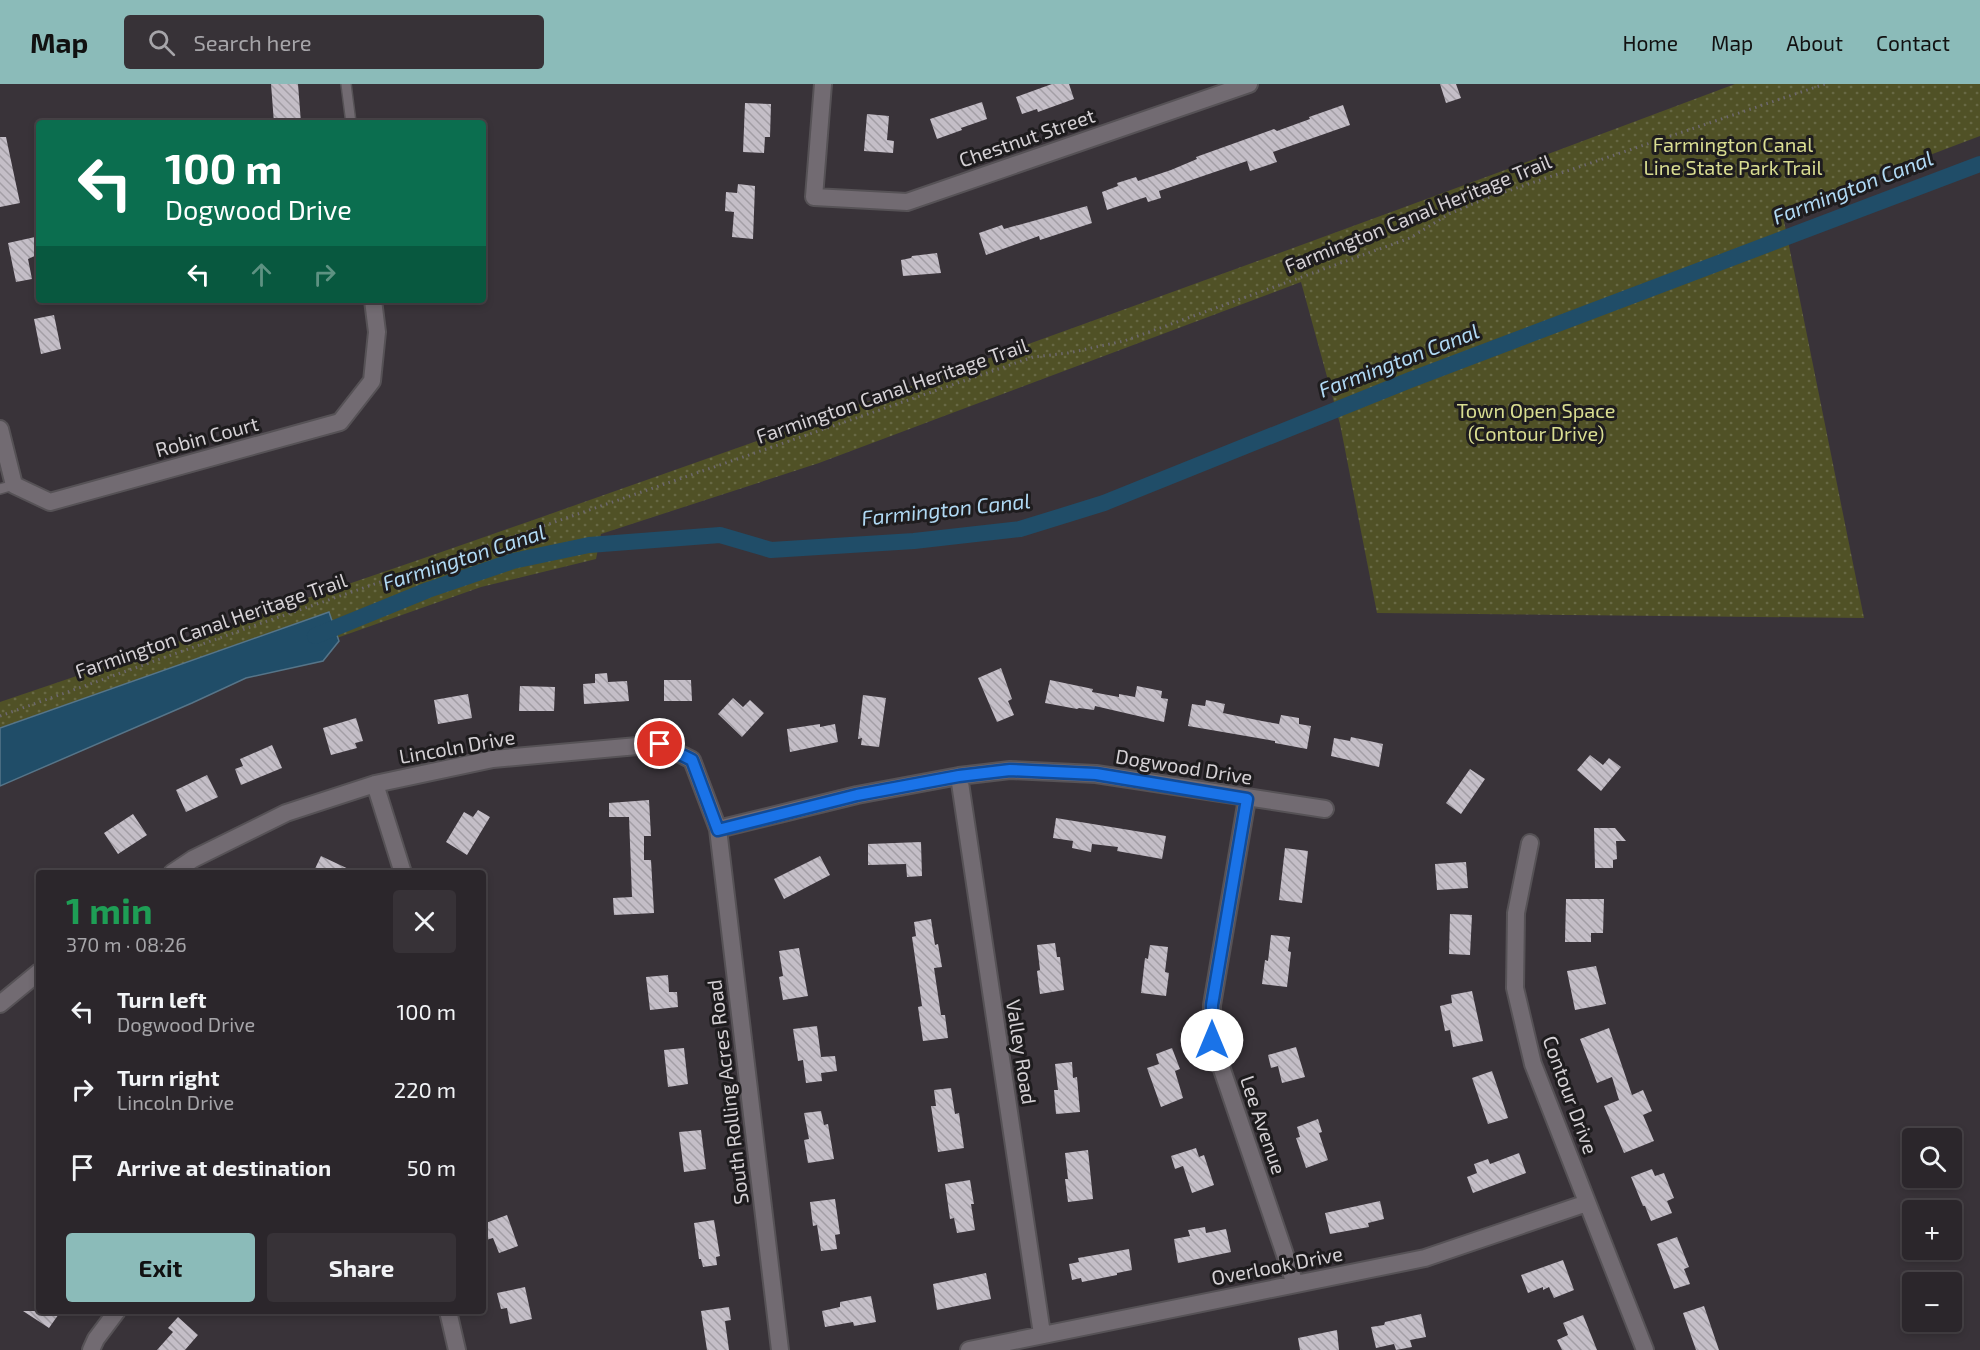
<!DOCTYPE html>
<meta charset="utf-8">
<style>
:root{--surface:#2b262b;--page:#373237;--text:#f1f3f6;--muted:#a6a5a9;--line:#474347;--accent:#8bbbb9}
body{margin:0;font-family:"Exo 2",sans-serif;background:var(--page);color:var(--text);height:100vh;display:flex;flex-direction:column;font-size:22px;white-space:nowrap}
*{box-sizing:border-box;margin:0}
p{font-size:20px;color:var(--muted)}
.icon{flex:none;width:33px;height:33px;fill:none;stroke:currentColor;stroke-width:2;stroke-linecap:round;stroke-linejoin:round}
.map{position:relative;flex:1;overflow:hidden}
.drawer{position:absolute;left:36px;top:786px;width:450px;height:444px;display:flex;flex-direction:column;background:var(--surface);border-radius:6px;box-shadow:0 3px 9px #0003,0 0 0 2px var(--line)}
.drawer>*{flex:none}
.top-card{position:absolute;left:36px;top:36px;width:450px;height:183px;border-radius:6px;box-shadow:0 3px 9px #0003,0 0 0 2px var(--line);background:#0b6e4f;color:#fff;overflow:hidden}
.tools{position:absolute;left:1902px;top:1044px;display:grid;gap:12px}
.tools a{display:grid;place-items:center;width:60px;height:60px;border-radius:6px;background:var(--surface);box-shadow:0 3px 9px #0003,0 0 0 2px var(--line);font-size:30px}
.pin{position:absolute;display:grid;place-items:center;width:51px;height:51px;color:#fff;margin:-26px;border:3px solid #fff;border-radius:50%;box-shadow:0 2px 6px #0007}
.me{position:absolute;width:66px;margin:-33px;rotate:0deg;stroke-linejoin:round;filter:drop-shadow(0 0 4px #0008)}
.turn{display:flex;align-items:center;gap:21px;height:126px;padding:0 30px;font-size:27px}
.turn .icon{width:78px;height:78px;stroke-width:2.5}
.turn b{display:block;font-size:42px;line-height:51px}
.lanes{display:flex;align-items:center;height:57px;padding:0 30px;background:#0003;justify-content:center;gap:30px;direction:ltr}
.lanes .off{opacity:.35}
.round{display:grid;place-items:center;flex:none;width:63px;height:63px;border-radius:6px;background:var(--page)}
.head{display:flex;align-items:center;justify-content:space-between;height:102px;padding:0 30px}
h1{font-size:36px;font-weight:700;line-height:45px;color:#1e9e55}
.cta{display:flex;gap:12px;margin-top:auto;padding:12px 30px}
.cta a{flex:1;height:69px;border-radius:6px;background:var(--accent);color:#111;font-size:24px;font-weight:700;line-height:69px;text-align:center}
.cta a+a{background:var(--page);color:var(--text)}
ul{padding:0;list-style:none}
li{display:flex;align-items:center;gap:18px;height:78px;padding:0 30px}
li div{flex:1}
li b{display:block;font-size:22px}
li em{font-style:normal}
header{display:flex;align-items:center;gap:36px;box-sizing:border-box;height:84px;padding:0 30px;background:var(--accent);color:#111}
header strong{font-size:28px}
nav{display:flex;gap:33px;margin-inline-start:auto;font-size:21px}
.search{width:420px;height:54px;background:var(--page);display:flex;align-items:center;gap:15px;box-sizing:border-box;padding:0 21px;border-radius:6px;color:var(--muted);font-size:22px}
.map>svg:first-child{display:block}
.grass{fill:url(#grass-dots)}
.water{fill:#204d68;stroke:#567589;stroke-width:1.5}
.lines{fill:none;stroke-linecap:round;stroke-linejoin:round}
.canal{stroke:#204d68;stroke-width:16}
.building{fill:url(#building-back-hatch)}
.service-casing{stroke:#565256;stroke-width:12}
.minor-casing{stroke:#565256;stroke-width:20}
.path{stroke:#6d686d;stroke-width:3;stroke-dasharray:1.5 4.5;stroke-linecap:butt}
.service{stroke:#726b72;stroke-width:9}
.minor{stroke:#726b72;stroke-width:16}
.route-casing{stroke:#114b97;stroke-width:15}
.route{stroke:#1a73e8;stroke-width:10}
.labels{text-anchor:middle;stroke-width:6;stroke-linejoin:round;paint-order:stroke}
.street-label{font-size:20px;fill:#d5d1d5;stroke:#1e1c1e}
.park-label{font-size:20px;fill:#d9dd91;stroke:#1e1c1e}
.water-label{font-size:21px;font-style:italic;fill:#b0d9f4;stroke:#1e1c1e}
</style>
<header>
<strong>Map</strong>
<div class="search"><svg class="icon" aria-label="search" viewBox="0 0 24 24"><circle cx="10" cy="10" r="6"/><path d="M15 15l6 6"/></svg>Search here</div>
<nav><a>Home</a><a>Map</a><a>About</a><a>Contact</a></nav>
</header>
<div class="map">
<svg width="1980" height="1266" viewBox="0 0 1980 1266">
<defs>
<pattern id="grass-dots" width="8" height="8" patternUnits="userSpaceOnUse" patternTransform="scale(1.5)"><rect width="8" height="8" fill="#505126"/><path d="M2 2h.1M6 6h.1" fill="none" stroke="#686945" stroke-width="1.8" stroke-linecap="round"/></pattern>
<pattern id="building-back-hatch" width="6" height="6" patternUnits="userSpaceOnUse" patternTransform="scale(1.5)"><rect width="6" height="6" fill="#c4bec7"/><path d="M-1 5l2 2M0 0l6 6M5-1l2 2" fill="none" stroke="#a39ea5"/></pattern>
</defs>
<rect width="100%" height="100%" fill="#393339"/>
<!-- grass -->
<path class="grass" d="M1735 0H1980V52L1782 127 1864 534 1377 529 1340 340 1301 198 819 379 601 450 596 475 481 503 0 673V618C158 564 316 512 473 457 896 309 1316 158 1735 0Z"/>
<!-- water -->
<path class="water" d="M329 528 339 557 323 577 246 594 192 619 0 702V644Z"/>
<g class="lines">
<!-- canal -->
<path class="canal" d="M315 552 428 506 513 477 589 461 720 451 771 466 914 457 1020 445 1104 419 1410 296 1980 80"/>
</g>
<!-- building -->
<path class="building" d="M271 0H298L301 39H274Z
M1052 0H1069L1074 15 1038 28 1037 25 1022 30 1016 13Z
M1440 0H1456L1461 14 1446 19Z
M982 18 987 35 961 44 962 46 937 55 930 35Z
M745 19 771 20 770 53H765L764 69 743 68Z
M1343 21 1350 41 1273 68 1277 78 1250 87 1247 77 1159 107 1161 114 1148 118 1146 113 1107 126 1102 108 1118 102 1117 99 1136 93 1138 97 1171 86 1197 75 1196 73 1274 45 1277 47 1310 35 1309 33Z
M867 30 889 32 887 56 894 57 893 69 864 67Z
M0 53H6L20 119 0 123Z
M738 100 755 102 753 155 732 153 734 128 725 127 726 108 737 109Z
M1087 122 1092 139 1040 156 1039 152 986 171 979 149 1002 141 1004 145Z
M35 153 39 170 28 175 32 195 16 198 8 159Z
M937 169 941 189 903 192 901 176 911 174 912 172Z
M54 231 61 265 41 270 34 235Z
M1001 584 1012 615 1008 617 1014 631 997 638 978 594Z
M607 589 608 598 627 597 629 617 584 620 583 600 595 599V590Z
M664 596H691L692 617H664Z
M1050 596 1093 605 1092 608 1119 613V610L1135 613 1137 602 1162 607 1161 614 1168 615 1164 638 1095 622 1094 626 1079 624 1077 625 1045 619Z
M520 602 555 603 554 627H519Z
M468 610 472 634 438 640 434 616Z
M863 611 886 614 879 663 861 661 862 654 858 655Z
M733 614 743 623 750 616 764 629 742 653 718 630Z
M1206 616 1225 620 1223 629 1262 637 1279 640 1281 631 1299 634V640L1311 642 1307 665 1275 659V657L1188 642 1192 620 1205 622Z
M356 634 363 657 355 659 357 664 331 671 323 644Z
M820 640V643L835 640 838 658 790 668 787 645Z
M1351 653 1383 660 1379 683 1331 672 1334 654 1350 657Z
M272 661 282 684 241 701 235 685 243 682 240 675Z
M1590 671 1603 681 1609 674 1621 683 1601 707 1577 686Z
M1470 685 1485 695 1461 730 1446 719Z
M207 691 218 713 186 728 176 706Z
M649 716 651 752H644V776H651L654 829 614 831 613 814 632 813 629 733H609V719Z
M478 726 490 733 467 771 446 758 464 728 473 733Z
M133 730 147 751 118 770 104 749Z
M1056 734 1166 752 1162 775 1117 767 1118 763 1092 760 1091 768 1072 764 1073 757 1053 754Z
M1594 744H1615L1626 757H1616L1617 775 1613 776V784H1595Z
M921 758 922 792 907 793 906 780 868 781V760Z
M1285 764 1308 767 1302 819 1279 816Z
M321 772 357 789H313Z
M820 772 830 791 784 815 774 795Z
M1466 778 1468 804 1437 806 1435 780Z
M1566 815H1604L1603 849H1591V858H1565Z
M1450 830 1472 831 1470 871 1449 870Z
M931 835 935 861 938 860 942 883 934 884 941 931H945L948 954 923 957 918 923 922 922 912 853 916 852 914 838Z
M1271 851 1290 853 1288 867 1291 868 1287 903 1262 900 1265 876 1268 877Z
M1055 859 1057 873H1060L1064 906 1040 910 1037 887 1040 886 1037 861Z
M1150 861 1168 863 1165 888 1169 889 1166 912 1141 909 1145 874 1148 875Z
M799 864 808 912 783 916 779 893 783 892 779 867Z
M1596 882 1606 920 1575 926 1567 887Z
M668 891 669 908H677L678 923 650 926 646 893Z
M1472 907 1483 957 1453 963 1450 946 1445 947 1440 922 1452 919 1451 911Z
M817 942 821 973 835 972 837 987 821 989 822 997 806 999 803 976 798 977 793 945Z
M1609 944 1632 1011 1643 1006 1652 1027 1643 1031 1654 1057 1624 1069 1604 1022 1619 1016 1612 993 1597 999 1580 955Z
M1296 963 1305 993 1282 999 1278 982 1271 984 1268 971Z
M684 964 688 1000 668 1003 664 966Z
M1172 964 1180 985 1175 987 1183 1014 1161 1023 1147 984 1159 980 1156 970Z
M1072 978 1073 994 1077 993 1080 1028 1056 1030 1054 1006H1058L1055 980Z
M1492 987 1508 1034 1488 1040 1472 994Z
M951 1004 955 1030 959 1029 964 1064 938 1068 931 1022H936L934 1006Z
M821 1027 824 1041 828 1040 834 1075 808 1079 804 1056 809 1055 804 1029Z
M1318 1035 1322 1048 1319 1049 1328 1076 1306 1084 1296 1054 1300 1053 1297 1043Z
M701 1046 706 1085 684 1088 679 1048Z
M1196 1064 1199 1073 1204 1071 1214 1101 1192 1109 1183 1082 1175 1085 1171 1072Z
M1088 1066 1093 1115 1068 1118 1065 1095H1068L1065 1069Z
M1519 1069 1526 1089 1473 1109 1467 1093 1477 1089 1474 1080 1488 1075 1490 1080Z
M1652 1085 1655 1092 1664 1089 1674 1114 1667 1117 1672 1129 1651 1137 1645 1122H1643L1631 1093Z
M970 1096 974 1120H971L975 1146 957 1149 954 1134 950 1135 945 1100Z
M835 1115 840 1150 835 1151 837 1165 821 1167 817 1141 813 1142 810 1118Z
M1380 1117 1384 1135 1368 1139 1369 1143 1330 1150 1325 1129Z
M507 1131 518 1162 499 1169 493 1154 486 1156 483 1148V1140Z
M714 1136 720 1172 716 1173 717 1181 703 1183 701 1175H699L694 1139Z
M1205 1143 1206 1149 1226 1145 1231 1168 1178 1179 1174 1155 1190 1152 1188 1146Z
M1677 1153 1689 1183 1684 1185 1690 1200 1674 1205 1657 1160Z
M1129 1165 1132 1186 1117 1189V1191L1082 1198 1081 1194 1072 1196 1069 1180 1079 1178 1078 1174Z
M1563 1176 1574 1206 1554 1214 1549 1203 1543 1206V1203L1528 1209 1521 1191Z
M986 1189 991 1215 937 1226 933 1200Z
M525 1203 532 1235 510 1240 507 1224 501 1225 497 1209Z
M871 1212 876 1238 854 1242 853 1238 825 1243 822 1227 840 1223V1218Z
M1704 1222 1719 1266H1696L1683 1229Z
M729 1223 731 1236 725 1237 729 1266H707L701 1227Z
M23 1227H61L49 1244Z
M1421 1230 1426 1253 1410 1256 1412 1263 1396 1266 1394 1260 1376 1264 1371 1243 1384 1241 1385 1238Z
M1583 1231 1597 1266H1562L1557 1256 1568 1251 1563 1239Z
M178 1233 198 1251 185 1266H157L173 1248 168 1244Z
M1337 1246 1339 1266H1300L1298 1254Z"/>
<g class="lines">
<!-- service casing -->
<g class="service-casing">
<path id="service" d="M346 0 351 39
M0 405 14 401"/>
</g>
<!-- minor casing -->
<g class="minor-casing">
<path id="minor" d="M823 0 814 113 907 118 1249 0
M0 345 14 401 50 418 340 338 372 297 377 248 373 216
M959 692 1042 1250
M375 700 403 789
M1247 715 1212 921V956L1295 1200
M718 745 857 711 959 692 1010 686 1096 690 1325 725
M1530 759 1516 829 1515 904 1533 980 1645 1266
M172 789 193 775 286 729 375 700 493 675 660 660 692 676 718 745 780 1266
M0 920 39 888
M448 1227 457 1266
M91 1266 96 1255 117 1227
M969 1266 1425 1174 1587 1119"/>
</g>
<!-- path -->
<path class="path" d="M0 632 253 542 1033 273 1068 269 1124 257 1410 154 1449 130 1487 114 1825 0"/>
<!-- service -->
<use href="#service" class="service"/>
<!-- minor -->
<use href="#minor" class="minor"/>
</g>
<g class="lines">
<!-- route casing -->
<g class="route-casing">
<path id="route" d="M660 660 692 676 718 746 857 711 959 692 1010 686 1096 690 1247 715 1212 921V956"/>
</g>
<!-- route -->
<use href="#route" class="route"/>
</g>
<g class="labels">
<!-- street labels -->
<g class="street-label">
<text transform="translate(1027 54) rotate(-19)" y="7">Chestnut Street</text>
<text transform="translate(1418 130) rotate(-22)" y="7">Farmington Canal Heritage Trail</text>
<text transform="translate(892 307) rotate(-19)" y="7">Farmington Canal Heritage Trail</text>
<text transform="translate(207 353) rotate(-15)" y="7">Robin Court</text>
<text transform="translate(211 542) rotate(-19)" y="7">Farmington Canal Heritage Trail</text>
<text transform="translate(457 663) rotate(-10)" y="7">Lincoln Drive</text>
<text transform="translate(1184 683) rotate(9)" y="7">Dogwood Drive</text>
<text transform="translate(1021 968) rotate(81)" y="7">Valley Road</text>
<text transform="translate(728 1008) rotate(-97)" y="7">South Rolling Acres Road</text>
<text transform="translate(1570 1011) rotate(70)" y="7">Contour Drive</text>
<text transform="translate(1263 1041) rotate(71)" y="7">Lee Avenue</text>
<text transform="translate(1277 1182) rotate(-11)" y="7">Overlook Drive</text>
</g>
<!-- park labels -->
<g class="park-label">
<text x="1733" y="68">Farmington Canal<tspan x="1733" dy="23">Line State Park Trail</tspan></text>
<text x="1536" y="334">Town Open Space<tspan x="1536" dy="23">(Contour Drive)</tspan></text>
</g>
<!-- water labels -->
<g class="water-label">
<text transform="translate(1853 104) rotate(-21)" y="7">Farmington Canal</text>
<text transform="translate(1399 277) rotate(-21)" y="7">Farmington Canal</text>
<text transform="translate(946 426) rotate(-6)" y="7">Farmington Canal</text>
<text transform="translate(464 474) rotate(-18)" y="7">Farmington Canal</text>
</g>
</g>
</svg>
<div class="tools">
<a><svg class="icon" aria-label="search" viewBox="0 0 24 24"><circle cx="10" cy="10" r="6"/><path d="M15 15l6 6"/></svg></a>
<a>+</a>
<a>−</a>
</div>
<div class="pin" style="left:660px;top:660px;background:#d93025"><svg class="icon" aria-label="arrive" viewBox="0 0 24 24"><path d="M6 21V4h12l-3 4 3 4H6"/></svg></div>
<svg class="me" style="left:1212px;top:956px" viewBox="-20 -20 40 40"><circle r="19" fill="#fff"/><path d="M0-13L10 11 0 6-10 11z" fill="#1a73e8"/></svg>
<div class="top-card">
<div class="turn"><svg class="icon" aria-label="left" viewBox="0 0 24 24"><path d="M17 20v-9H6M10 6l-5 5 5 5"/></svg><div><b>100 m</b>Dogwood Drive</div></div>
<div class="lanes"><svg class="icon" aria-label="left" viewBox="0 0 24 24"><path d="M17 20v-9H6M10 6l-5 5 5 5"/></svg><svg class="icon off" aria-label="ahead" viewBox="0 0 24 24"><path d="M12 20V5M6 11l6-6 6 6"/></svg><svg class="icon off" aria-label="right" viewBox="0 0 24 24"><path d="M7 20v-9h11M14 6l5 5-5 5"/></svg></div>
</div>
<section class="drawer">
<div class="head"><div><h1>1 min</h1><p>370 m · 08:26</p></div><a class="round"><svg class="icon" aria-label="close" viewBox="0 0 24 24"><path d="M6 6l12 12M18 6L6 18"/></svg></a></div>
<ul>
<li><svg class="icon" aria-label="left" viewBox="0 0 24 24"><path d="M17 20v-9H6M10 6l-5 5 5 5"/></svg><div><b>Turn left</b><p>Dogwood Drive</p></div><em>100 m</em></li>
<li><svg class="icon" aria-label="right" viewBox="0 0 24 24"><path d="M7 20v-9h11M14 6l5 5-5 5"/></svg><div><b>Turn right</b><p>Lincoln Drive</p></div><em>220 m</em></li>
<li><svg class="icon" aria-label="arrive" viewBox="0 0 24 24"><path d="M6 21V4h12l-3 4 3 4H6"/></svg><div><b>Arrive at destination</b></div><em>50 m</em></li>
</ul>
<div class="cta"><a>Exit</a><a>Share</a></div>
</section>
</div>
